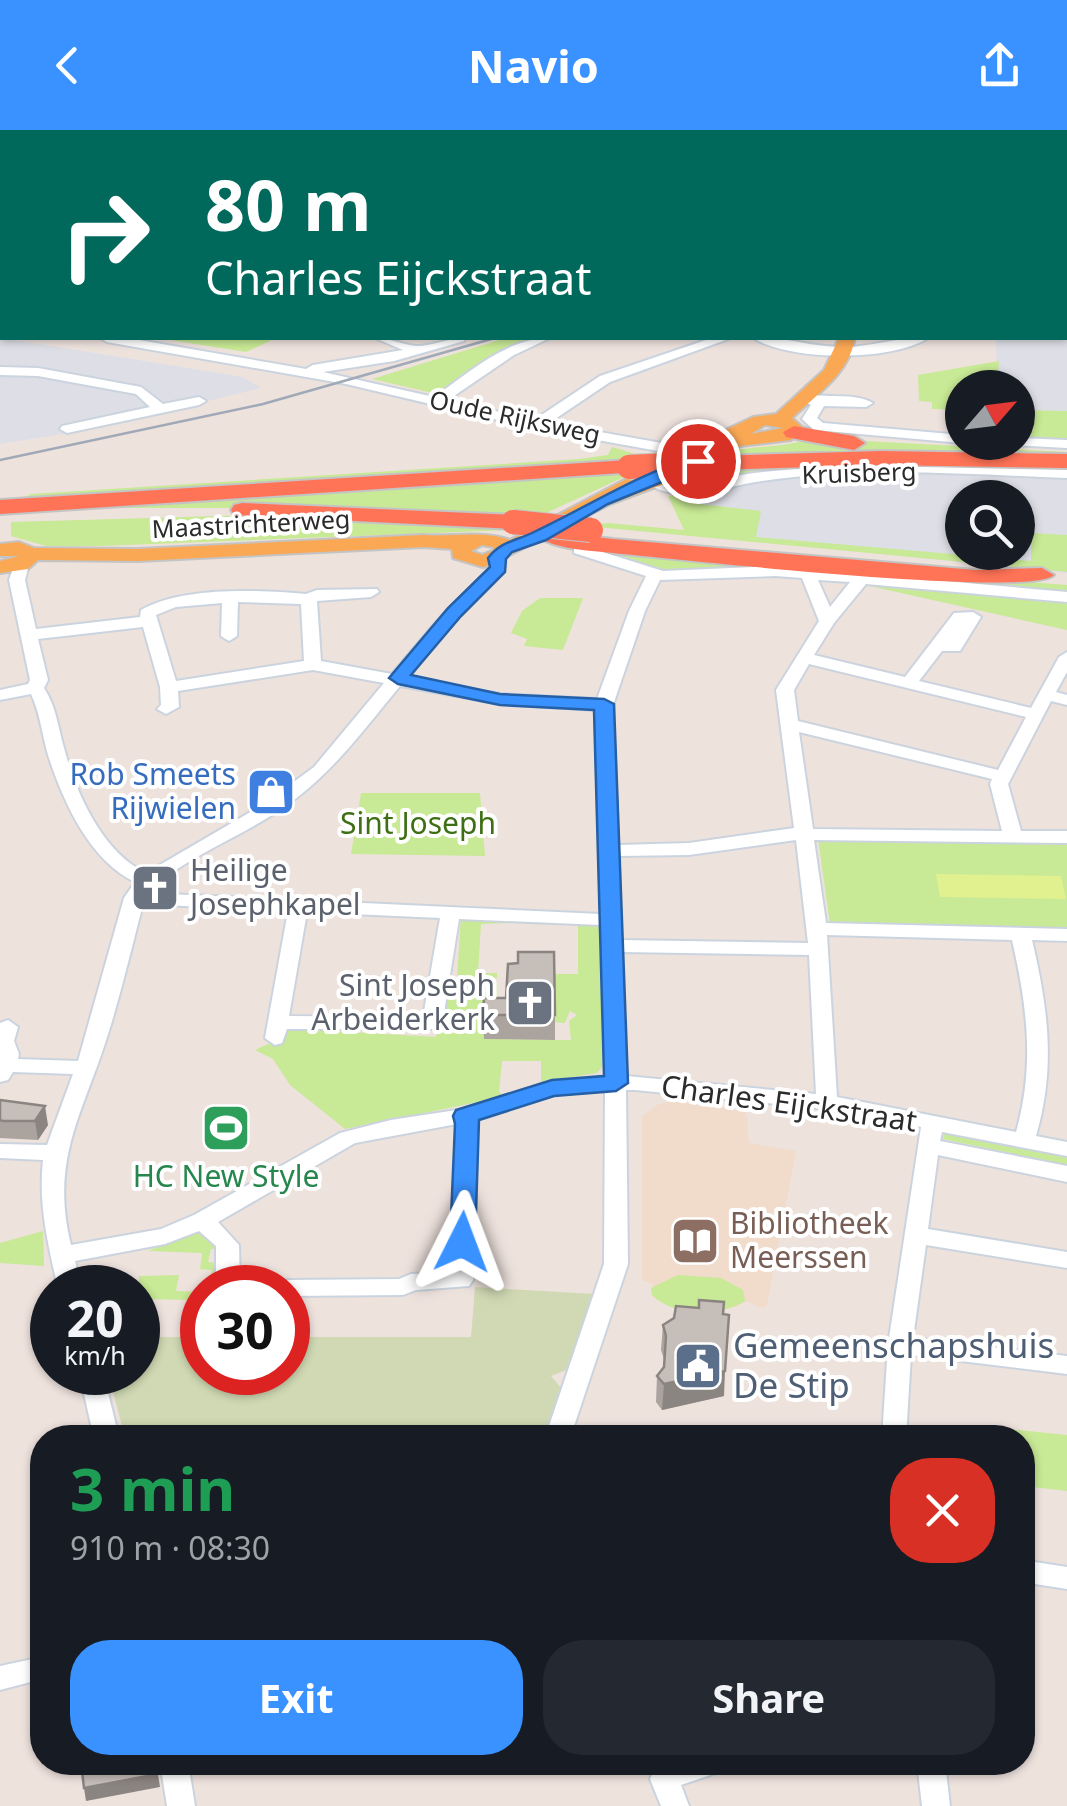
<!DOCTYPE html>
<meta charset="utf-8">
<style>
:root{--surface:#171b24;--page:#242831;--text:#f1f3f6;--muted:#9ea1a6;--accent:#3992ff}
body{margin:0;font-family:"Noto Sans",sans-serif;background:var(--page);color:var(--text);height:100vh;display:flex;flex-direction:column;font-size:38px;white-space:nowrap}
*{box-sizing:border-box;margin:0}
p{font-size:32px;color:var(--muted)}
.icon{flex:none;width:55px;height:55px;fill:none;stroke:currentColor;stroke-width:2;stroke-linecap:round;stroke-linejoin:round}
.map{position:relative;flex:1;overflow:hidden}
.panel{position:absolute;left:30px;top:1295px;width:1005px;height:350px;display:flex;flex-direction:column;background:var(--surface);border-radius:40px;box-shadow:0 2px 8px #0004}
.panel>*{flex:none}
.guide{position:absolute;left:0px;top:0px;width:1068px;height:210px;box-shadow:0 2px 8px #0004;background:#00695c;color:#fff;overflow:hidden}
.needle{width:65px;rotate:62deg}
.controls{position:absolute;left:945px;top:240px;display:grid;gap:20px}
.controls a{display:grid;place-items:center;width:90px;height:90px;border-radius:50%;background:var(--surface);box-shadow:0 2px 8px #0004;font-size:50px}
.speed{position:absolute;left:30px;top:1135px;display:flex;gap:20px;font-size:50px;font-weight:700;text-align:center}
.speed>*{display:grid;place-content:center;width:130px;height:130px;border-radius:50%;background:var(--surface);box-shadow:0 2px 8px #0004;line-height:1}
.speed small{font-size:25px;font-weight:400}
.speed .limit{border:15px solid #d22;background:#fff;color:#111}
.pin{position:absolute;display:grid;place-items:center;width:85px;height:85px;color:#fff;margin:-42px;border:5px solid #fff;border-radius:50%;box-shadow:0 2px 10px #0007}
.me{position:absolute;width:110px;margin:-55px;rotate:3deg;stroke-linejoin:round;filter:drop-shadow(0 0 8px #0008)}
.turn{display:flex;align-items:center;gap:35px;height:210px;padding:0 40px;font-size:45px}
.turn .icon{width:130px;height:130px;stroke-width:2.5}
.turn b{display:block;font-size:70px;line-height:85px}
.round{display:grid;place-items:center;flex:none;width:105px;height:105px;border-radius:40px;background:var(--page)}
.overview{display:flex;align-items:center;justify-content:space-between;height:170px;padding:0 40px}
h1{font-size:60px;font-weight:700;line-height:75px;color:#1e9e55}
.action{display:flex;gap:20px;margin-top:auto;padding:20px 40px}
.action a{flex:1;height:115px;border-radius:40px;background:var(--accent);color:#fff;font-size:40px;font-weight:700;line-height:115px;text-align:center}
.action a+a{background:var(--page);color:var(--text)}
header{display:flex;justify-content:space-between;align-items:center;height:130px;padding:0 40px;background:var(--accent);color:#fff;font-size:45px;font-weight:700}
.map>svg:first-child{display:block}
.industrial{fill:#dedee6;fill-rule:evenodd}
.education{fill:#f1dbcb}
.green{fill:#c8e995}
.cemetery{fill:#d0d9b3}
.pitch{fill:#e1f190}
.lines{fill:none;stroke-linecap:round;stroke-linejoin:round}
.minor-casing{stroke:#cbd4de;stroke-width:4}
.major-casing{stroke:#c4c4c4;stroke-width:4}
.highway-casing{stroke:#c4c4c4;stroke-width:4}
.minor{fill:#fff;fill-rule:evenodd}
.major{fill:#fba855;fill-rule:evenodd}
.highway{fill:#ff7357;fill-rule:evenodd}
.rail{stroke:#9fa9b7;stroke-width:2.5}
.highway-bridge-casing{stroke:#c4c4c4;stroke-width:26;stroke-linecap:butt}
.highway-bridge{stroke:#ff7357;stroke-width:24}
.wall{fill:#aaa39e}
.shaded-wall{fill:#8b8581}
.building{fill:#c6beb8;stroke:#8b8581;stroke-width:2.5}
.route{fill:#3992ff;stroke:#255fa6;stroke-width:2.5}
.labels{text-anchor:middle;stroke-width:8;stroke-linejoin:round;paint-order:stroke}
.far-street-label{font-size:25px;fill:#2b2b2b;stroke:#fff}
.shop-label{font-size:30px;fill:#366cbe;stroke:#fff;text-anchor:end}
.park-label{font-size:30px;fill:#3f6f15;stroke:#fff}
.worship-label{font-size:30px;fill:#5b616d;stroke:#fff;text-anchor:start}
.street-label{font-size:30px;fill:#2b2b2b;stroke:#fff}
.leisure-label{font-size:30px;fill:#27864d;stroke:#fff}
.education-label{font-size:30px;fill:#785e54;stroke:#fff;text-anchor:start}
.near-service-label{font-size:35px;fill:#4e5e75;stroke:#fff;text-anchor:start}
</style>
<header><svg class="icon" aria-label="back" viewBox="0 0 24 24"><path d="M15 5l-7 7 7 7"/></svg>Navio<svg class="icon" aria-label="share" viewBox="0 0 24 24"><path d="M12 15V3M7 8l5-5 5 5M5 13v7h14v-7"/></svg></header>
<div class="map">
<svg width="1067" height="1676" viewBox="0 0 1067 1676">
<rect width="100%" height="100%" fill="#eee2dd"/>
<!-- industrial -->
<path class="industrial" d="M0 203 2 208 243 247 261 258 93 299 0 314Z
M1067 206V281L1018 280V258L997 257 996 208Z
M936 343 1067 346V443L748 410 703 383 689 359 822 344ZM962 368H1018V422H962Z"/>
<!-- education -->
<path class="education" d="M677 970 715 972 727 980 746 981 749 1013 796 1021 767 1175 762 1178 746 1171 736 1177 659 1171 652 1165 653 1155 642 1150V986L659 974Z"/>
<!-- green -->
<path class="green" d="M157 208H266L270 211 246 222Z
M506 208H536L518 214 437 264 372 249Z
M999 231 997 257 962 258V280L932 279V272L919 271 918 245Z
M1018 280 1067 281V311L1018 309Z
M810 308 1067 322V326L714 328C744 312 779 321 810 308Z
M612 317 653 329 17 371 31 364 579 329 608 325Z
M795 334 1067 336V341L899 338 746 345 671 353 694 338Z
M635 342 533 389 359 378H81Z
M692 363 700 374 761 381 756 407 1031 431V403L1067 405V442L586 396 608 393 684 400 668 366Z
M253 385 512 400 100 416H46L11 406V392Z
M603 418 1067 455V463L755 437 660 443 599 424Z
M867 453 1067 470V500L865 455Z
M540 468H583L563 520 524 516 527 509 511 503 522 481Z
M361 663H480L485 726 351 724Z
M818 709H1067V798L830 794Z
M461 786 512 789 511 793 481 794 478 843H497V848L457 849Z
M526 789 600 791 602 937 597 943 541 952V931H502L499 961 503 967 345 999 290 955 273 929 255 920 279 909 282 898 436 907 442 854H497V888L484 909 571 910 569 891 577 885 570 881 565 893 554 892V844H578V795L525 794Z
M946 997 1067 1023V1035L943 1009Z
M203 1098 222 1119H211L208 1132 219 1133 215 1157H209L212 1140 200 1139 202 1123 148 1121Z
M43 1101 44 1136 0 1133V1113Z
M179 1145 176 1161 202 1162V1167L196 1170 138 1169 139 1146Z
M678 1145 721 1148 743 1160 745 1171C720 1187 674 1187 652 1165L651 1158Z
M999 1298 1067 1305V1361L1023 1356 1022 1308 999 1307Z"/>
<!-- cemetery -->
<path class="cemetery" d="M475 1157 594 1164 569 1239 551 1246 562 1259 545 1307H125L108 1243 138 1242V1207H202V1242H288V1207H471Z"/>
<!-- pitch -->
<path class="pitch" d="M936 744 1061 746 1066 769 940 767Z"/>
<g class="lines">
<!-- minor casing -->
<g class="minor-casing">
<path id="minor" d="M678 0H690V2H679Z
M928 0H940L941 2H930Z
M1065 31H1067V37H1065Z
M1065 120H1067V128H1065Z
M0 144 2 145V153L0 152Z
M1065 173H1067V181H1065Z
M0 184 2 185V193L0 192Z
M100 208H127L306 239 313 235 403 220 375 208C391 208 402 215 416 216 429 217 449 208 465 208L464 211 394 231 323 242 434 267C469 243 506 208 550 208L514 225 448 270 534 290 600 246 712 208H731L610 252 549 293 673 315 690 325 683 329 664 322 536 299 346 254 107 212Z
M753 208C782 206 811 217 841 217 870 218 899 206 928 208 891 232 790 231 753 208Z
M0 237 38 238 141 257 163 274 199 267 206 271 199 275 67 303 60 299 62 296 150 277 136 264 38 246 0 245Z
M803 263C825 269 855 262 873 273L866 277 824 276 817 288 823 293 962 305V312H965L962 313 814 300 802 289 811 275 796 267Z
M1018 308 1067 310V318L1013 315 1011 312H1018Z
M874 336 1067 340V348C963 344 853 335 750 353 718 359 673 374 646 352L653 348C692 359 724 346 763 342 800 338 837 337 874 336Z
M580 415 663 441 776 436 1067 462V472L866 454 834 493 814 525 905 547 954 483 973 482 981 487 960 521H942L919 551 1031 578 1059 527 1067 522V542L1056 562 1067 565V575L1051 571 1008 654 1021 701H1067V713L814 710 826 793 1067 799V811L1032 810C1048 878 1056 938 1036 1006L1067 1012V1026L942 1002 940 1011 1067 1036V1052L938 1025 928 1099 1067 1122V1138L926 1115 913 1208 1067 1226V1244L911 1225 906 1308H882L888 1215 921 997 827 979 635 960H626L628 1134 570 1308H545L604 1134 605 960 554 965 477 990 473 1150 469 1156 416 1160 403 1165 288 1166V1158H277L280 1152 288 1150 399 1149 411 1144 450 1142 457 994 355 1013 218 1092 239 1115 240 1158H216V1116L199 1101 165 1114 75 1131 82 1158H58C48 1115 38 1074 43 1030L0 1028V1014L47 1015 73 944 13 942 8 950 0 952V893L8 890 18 897 14 911 19 924 18 929 78 931 124 768 135 752C89 730 63 671 48 625 42 604 40 583 31 564L0 570V560L28 554 30 550 9 450 15 432H27L29 435 25 450 36 499 140 487 141 480C183 456 259 460 306 464L317 460 377 459 379 462 371 467 317 471 321 531 392 544 436 492 490 438 489 428 497 423 505 428 504 442 448 498 407 547 500 564 597 569 629 481 646 446 574 423V417ZM776 446 802 448 819 491 776 560 794 698 689 713 618 715 613 575 645 481 660 450ZM818 450 850 452 830 477ZM238 472 301 474 304 531 176 551 156 485 176 477 222 473 221 506 229 511 237 506ZM143 497 160 557 161 575 157 579 166 584 179 577 178 561 313 540 384 553 314 637 264 674 146 743C102 722 76 663 64 618 58 597 56 576 44 558L48 550 38 509ZM809 534 1026 587 998 640 798 591 794 560ZM400 556 500 574 595 580 601 784 146 763C184 728 234 710 277 682 330 647 360 604 400 556ZM799 602 992 649 990 654 1002 701 813 699ZM796 710 808 813 621 810 618 726 689 725ZM143 774 288 781 265 908 275 915 282 913 287 899H436L443 889 459 789 601 795 605 946 552 951 463 979 391 990 340 1003 194 1085 161 1099 71 1115C49 1028 85 980 109 901 122 859 132 816 143 774ZM307 782 440 788 423 887 289 886ZM827 805 1012 810C1027 876 1035 935 1016 1002L837 967ZM622 822 809 825 816 964 626 946Z
M79 1242H103L119 1308H94Z
M1022 1430 1067 1437V1459L1022 1452Z
M42 1527V1549L0 1560V1536Z
M160 1632H188L195 1676H167Z
M676 1632H726L722 1641 681 1655 689 1676H661L650 1649 654 1640Z
M917 1632H945L950 1676H922Z"/>
</g>
<!-- major casing -->
<g class="major-casing">
<path id="major" d="M839 208H855C849 244 817 264 792 288L803 298 791 310 740 316 678 349 608 375 490 435 483 437 453 428 452 419 423 417 138 431 38 430 28 439 0 443V431L19 426H0V414L19 412 34 418 138 419 423 405C452 407 483 400 510 410L672 325 753 287 776 284 824 240ZM765 295 783 298 751 304ZM482 415 493 417 494 420 482 425 471 421Z"/>
</g>
<!-- highway casing -->
<g class="highway-casing">
<path id="highway" d="M794 296 854 306 865 313 854 320 786 307 783 302Z
M881 321 1067 324V338L881 335 710 340 699 333 710 326Z
M629 330 637 332 640 337 637 342 0 384V370Z
M242 373 513 385 525 392 513 399 234 385 231 380 234 375Z
M542 394 570 404 613 409 975 440 1042 438 1054 445C1032 469 669 428 613 423 587 420 550 420 530 401Z"/>
</g>
<!-- minor -->
<use href="#minor" class="minor"/>
<!-- major -->
<use href="#major" class="major"/>
<!-- highway -->
<use href="#highway" class="highway"/>
<!-- rail -->
<path class="rail" d="M0 330 263 274 495 208"/>
<!-- highway-bridge casing -->
<g class="highway-bridge-casing">
<path id="highway-bridge" d="M629 337 710 333
M513 392 591 400"/>
</g>
<!-- highway-bridge -->
<use href="#highway-bridge" class="highway-bridge"/>
</g>
<!-- wall -->
<path class="wall" d="M483 885H555V910L484 909Z
M0 970 48 995 38 1010 0 1008Z
M723 1184 724 1266 662 1280 656 1272 657 1246 664 1237V1229L661 1220 663 1195Z"/>
<!-- shaded-wall -->
<path class="shaded-wall" d="M45 976 48 995 38 1010 35 991Z
M725 1241 724 1266 662 1280 664 1254Z
M158 1644 160 1657 86 1671 84 1658Z"/>
<!-- building -->
<path class="building" d="M518 822H554L555 885H483L484 868H506L508 834 518 833Z
M0 970 45 976 35 991H3L0 990Z
M699 1170 724 1172 723 1184 729 1185 725 1241 664 1254 657 1246 664 1237 666 1206 663 1195 674 1188 676 1176 699 1178Z
M122 1632H156L158 1644 84 1658 82 1641Z"/>
<!-- route -->
<path class="route" d="M698 326 706 331 704 335 608 374 546 410 512 422 506 429 505 442 461 486 411 545 500 564 604 569 614 574 628 953 616 961 554 966 479 990 475 1112 472 1119H453L450 1112 455 994 453 986 456 980 552 950 604 946 594 580 500 575 398 554 389 548 448 478 490 437 488 428C501 411 516 411 534 402 589 376 639 343 698 326Z"/>
<!-- icons -->
<defs>
<g id="shop-square" transform="scale(2.5)"><rect x="-9" y="-9" width="18" height="18" rx="4" fill="#3f7fe0" stroke="#fff"/><path d="M-5-2.5h2.3a2.7 3.5 0 0 1 5.4 0H5L5.5 6h-11ZM-1.5-2.5h3a1.5 2.3 0 0 0-3 0Z" fill="#fff"/></g>
<g id="church-square" transform="scale(2.5)"><rect x="-9" y="-9" width="18" height="18" rx="4" fill="#6b7280" stroke="#fff"/><path d="M-1.2-6h2.4v3.5h3.3v2.4h-3.3V6h-2.4V-.1h-3.3v-2.4h3.3Z" fill="#fff"/></g>
<g id="stadium-square" transform="scale(2.5)"><rect x="-9" y="-9" width="18" height="18" rx="4" fill="#2e9e5b" stroke="#fff"/><path d="M0-5a6.5 5 0 1 0 0 10a6.5 5 0 1 0 0-10ZM-3.5-1.8h7v3.6h-7Z" fill="#fff"/></g>
<g id="library-square" transform="scale(2.5)"><rect x="-9" y="-9" width="18" height="18" rx="4" fill="#8d6e63" stroke="#fff"/><path d="M-6-4Q-3-5.5-.7-3.5V5Q-3 3-6 4ZM6-4Q3-5.5 .7-3.5V5Q3 3 6 4Z" fill="#fff"/></g>
<g id="civic-square" transform="scale(2.5)"><rect x="-9" y="-9" width="18" height="18" rx="4" fill="#5c6f8a" stroke="#fff"/><path d="M-.6-6.5H3V-4.5H.6V-3L4-1V1h2V6H-6V1h2V-1L-.6-3ZM-1.2 2.5V6h2.4V2.5Z" fill="#fff"/></g>
</defs>
<g fill-rule="evenodd">
<use href="#shop-square" x="271" y="662"/>
<use href="#church-square" x="155" y="758"/>
<use href="#church-square" x="530" y="873"/>
<use href="#stadium-square" x="226" y="998"/>
<use href="#library-square" x="695" y="1111"/>
<use href="#civic-square" x="698" y="1236"/>
</g>
<g class="labels">
<!-- far-street labels -->
<g class="far-street-label">
<text transform="translate(515 287) rotate(12)" y="9">Oude Rijksweg</text>
<text transform="translate(859 343) rotate(-2)" y="9">Kruisberg</text>
<text transform="translate(251 394) rotate(-3)" y="9">Maastrichterweg</text>
</g>
<!-- shop labels -->
<g class="shop-label">
<text x="236" y="655">Rob Smeets<tspan x="236" dy="34">Rijwielen</tspan></text>
</g>
<!-- park labels -->
<g class="park-label">
<text x="418" y="704">Sint Joseph</text>
</g>
<!-- worship labels -->
<g class="worship-label">
<text x="190" y="751">Heilige<tspan x="190" dy="34">Josephkapel</tspan></text>
<text x="495" y="866" text-anchor="end">Sint Joseph<tspan x="495" dy="34">Arbeiderkerk</tspan></text>
</g>
<!-- street labels -->
<g class="street-label">
<text transform="translate(789 974) rotate(8)" y="10">Charles Eijckstraat</text>
</g>
<!-- leisure labels -->
<g class="leisure-label">
<text x="226" y="1057">HC New Style</text>
</g>
<!-- education labels -->
<g class="education-label">
<text x="730" y="1104">Bibliotheek<tspan x="730" dy="34">Meerssen</tspan></text>
</g>
<!-- near-service labels -->
<g class="near-service-label">
<text x="733" y="1228">Gemeenschapshuis<tspan x="733" dy="40">De Stip</tspan></text>
</g>
</g>
</svg>
<div class="controls">
<a><svg class="needle" viewBox="-14 -14 28 28"><path d="M0-13l5 13h-10z" fill="#e53935"/><path d="M0 13l5-13h-10z" fill="#9ea1a6"/></svg></a>
<a><svg class="icon" aria-label="search" viewBox="0 0 24 24"><circle cx="10" cy="10" r="6"/><path d="M15 15l6 6"/></svg></a>
</div>
<div class="speed"><div>20<small>km/h</small></div><div class="limit">30</div></div>
<div class="pin" style="left:698px;top:331px;background:#d93025"><svg class="icon" aria-label="arrive" viewBox="0 0 24 24"><path d="M6 21V4h12l-3 4 3 4H6"/></svg></div>
<svg class="me" style="left:462px;top:1112px" viewBox="-20 -20 40 40"><path d="M0-17L14 15 0 8-14 15z" fill="#3992ff" stroke="#fff" stroke-width="4"/></svg>
<div class="guide">
<div class="turn"><svg class="icon" aria-label="right" viewBox="0 0 24 24"><path d="M7 20v-9h11M14 6l5 5-5 5"/></svg><div><b>80 m</b>Charles Eijckstraat</div></div>
</div>
<section class="panel">
<div class="overview"><div><h1>3 min</h1><p>910 m · 08:30</p></div><a class="round" style="background:#d93025;color:#fff"><svg class="icon" aria-label="close" viewBox="0 0 24 24"><path d="M6 6l12 12M18 6L6 18"/></svg></a></div>
<div class="action"><a>Exit</a><a>Share</a></div>
</section>
</div>
